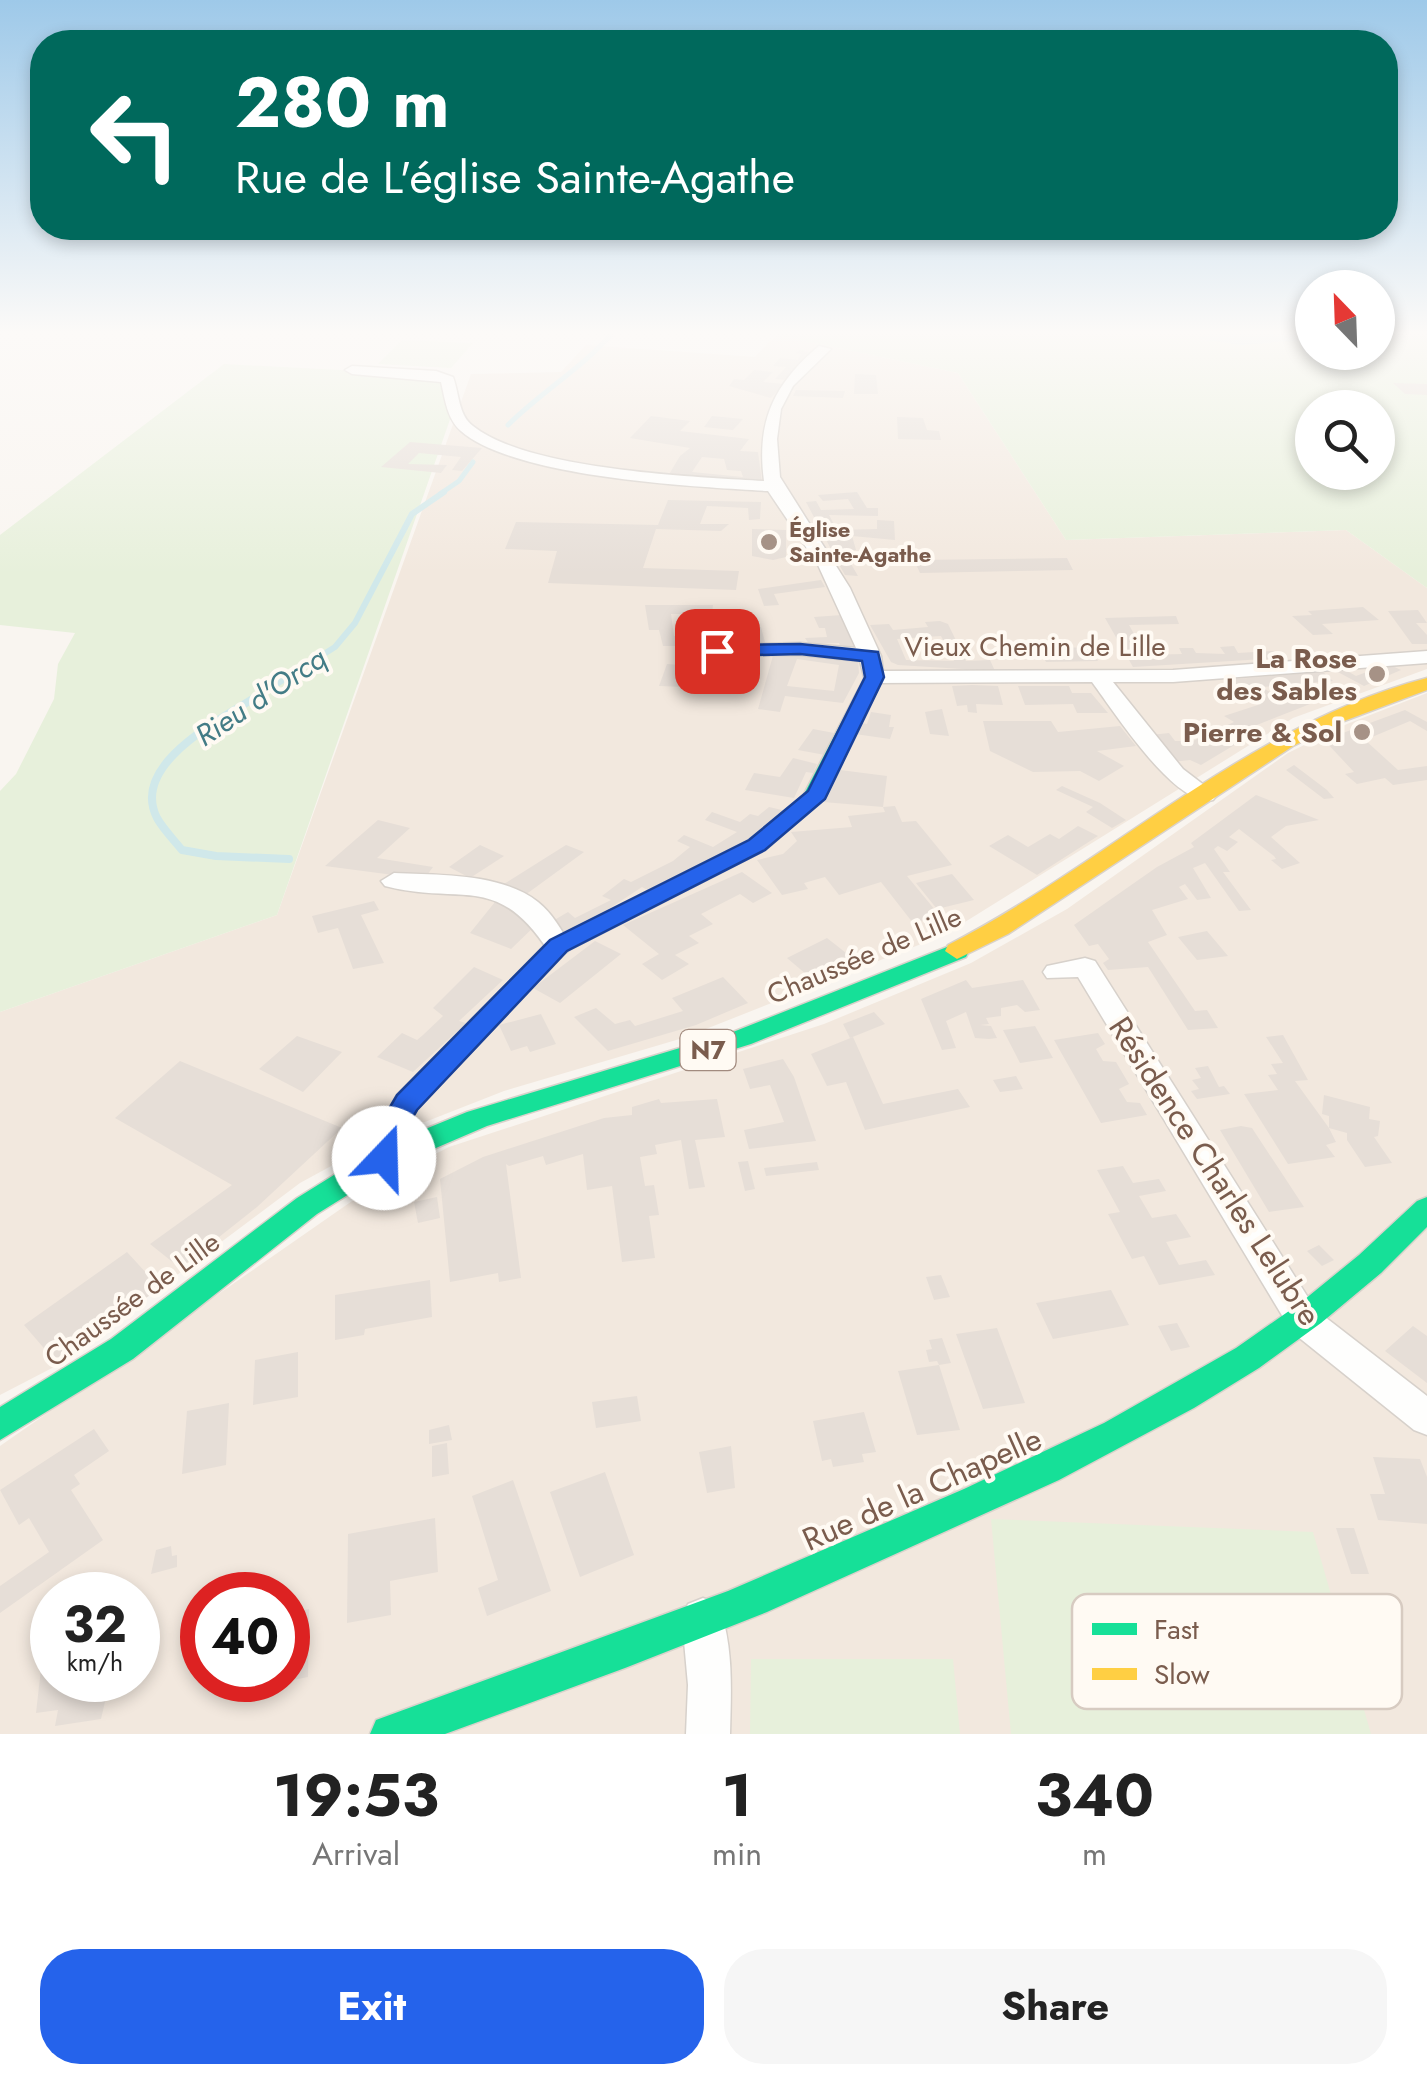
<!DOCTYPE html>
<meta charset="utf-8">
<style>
:root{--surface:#fff;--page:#f6f6f6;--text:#222;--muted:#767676;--accent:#2563eb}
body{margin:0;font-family:Jost,sans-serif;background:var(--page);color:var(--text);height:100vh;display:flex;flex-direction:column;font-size:38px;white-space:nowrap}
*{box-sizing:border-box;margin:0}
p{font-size:32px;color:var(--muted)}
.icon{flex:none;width:55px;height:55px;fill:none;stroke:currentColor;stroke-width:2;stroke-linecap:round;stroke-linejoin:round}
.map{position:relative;height:1734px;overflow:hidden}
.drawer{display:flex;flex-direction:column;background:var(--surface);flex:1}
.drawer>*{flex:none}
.banner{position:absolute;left:30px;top:30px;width:1368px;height:210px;border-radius:40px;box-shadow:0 5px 15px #0003;background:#00695c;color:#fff;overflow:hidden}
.needle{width:65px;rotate:337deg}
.controls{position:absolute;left:1295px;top:270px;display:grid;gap:20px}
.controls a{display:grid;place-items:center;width:100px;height:100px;border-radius:50%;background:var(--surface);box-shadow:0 5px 15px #0003;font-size:50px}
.speed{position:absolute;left:30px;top:1572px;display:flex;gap:20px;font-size:50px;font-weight:700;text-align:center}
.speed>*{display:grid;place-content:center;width:130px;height:130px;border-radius:50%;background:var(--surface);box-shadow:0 5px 15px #0003;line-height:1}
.speed small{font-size:25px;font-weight:400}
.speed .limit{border:15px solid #d22;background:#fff;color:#111}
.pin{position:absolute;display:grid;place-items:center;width:85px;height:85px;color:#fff;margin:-42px;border-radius:20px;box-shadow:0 5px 15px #0006}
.me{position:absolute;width:110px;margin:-55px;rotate:21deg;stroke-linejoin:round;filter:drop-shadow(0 0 8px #0008)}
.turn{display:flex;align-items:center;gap:35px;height:210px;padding:0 40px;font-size:45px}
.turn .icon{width:130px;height:130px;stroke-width:2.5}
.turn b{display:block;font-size:70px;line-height:85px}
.eta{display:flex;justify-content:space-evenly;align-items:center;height:170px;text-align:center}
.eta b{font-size:60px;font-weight:700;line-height:70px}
.button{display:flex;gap:20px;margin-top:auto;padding:20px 40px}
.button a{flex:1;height:115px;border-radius:40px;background:var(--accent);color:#fff;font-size:40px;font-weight:700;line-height:115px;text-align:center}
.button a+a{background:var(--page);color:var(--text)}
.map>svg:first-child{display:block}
.residential{fill:#f2e8de;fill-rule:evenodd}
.green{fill:#e7f0db;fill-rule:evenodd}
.water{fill:#d0e8ea}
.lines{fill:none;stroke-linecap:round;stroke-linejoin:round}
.stream-far2{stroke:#d0e8ea;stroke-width:5}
.stream-far1{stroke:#d0e8ea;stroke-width:6}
.stream{stroke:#d0e8ea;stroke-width:8}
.building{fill:#e6ded7;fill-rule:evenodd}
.street-casing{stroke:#d7d1cb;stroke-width:3}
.fast-casing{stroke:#d9d2cb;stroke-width:3}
.slow-casing{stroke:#d9d2cb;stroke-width:3}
.street{fill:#fefefd;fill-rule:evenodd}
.fast{fill:#16e098;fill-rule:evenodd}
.slow{fill:#ffcf43;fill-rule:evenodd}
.route{fill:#2563eb;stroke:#184099;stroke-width:2.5}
.poi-dot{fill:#a69286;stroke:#fffaf3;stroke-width:4}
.labels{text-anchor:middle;stroke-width:8;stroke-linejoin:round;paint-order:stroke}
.far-poi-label{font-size:22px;font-weight:bold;fill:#7a5c4d;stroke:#fffaf3;text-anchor:start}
.shield{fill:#fffaf3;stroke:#a28b7f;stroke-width:2.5}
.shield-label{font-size:25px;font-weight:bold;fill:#7a5c4d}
.street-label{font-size:28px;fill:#7a5c4d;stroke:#fffaf3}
.poi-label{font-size:28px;font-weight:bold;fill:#7a5c4d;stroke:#fffaf3;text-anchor:end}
.water-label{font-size:30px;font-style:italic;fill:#437c86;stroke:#fffaf3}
.near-street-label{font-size:32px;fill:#7a5c4d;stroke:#fffaf3}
.key{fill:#fffaf3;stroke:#d7cbc1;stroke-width:2.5}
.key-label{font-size:28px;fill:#7a5c4d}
</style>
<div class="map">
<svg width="1427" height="1734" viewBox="0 0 1427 1734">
<rect width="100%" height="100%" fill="#f9f5f0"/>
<!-- residential -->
<path class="residential" d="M776 335 958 373 1066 540 1346 530 1427 588V669L1293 718 944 935 683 1038 504 1091 379 1140 300 1183 54 1367 0 1395V1012L277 915 471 374 561 372 586 345 755 357Z
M1427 693V1734H0V1446L378 1183 449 1147 824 1024 971 963 1067 909 1288 753 1347 724ZM52 1595H138V1680H52ZM202 1595H288V1680H202Z"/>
<!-- green -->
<path class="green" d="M757 331H1312V352H1378V331H1427V588L1346 530 1066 540 958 373ZM1312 408H1378V472H1312Z
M402 340 473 343 451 368 378 364Z
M224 364 436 375 454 408 277 915 0 1012V791L16 774 54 699 58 664 75 633 0 625V535Z
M991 1519 1313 1532 1371 1734H1011Z
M751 1659H953L960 1734H750Z"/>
<!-- water -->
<path class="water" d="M1201 331H1312V339L1242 345 1197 339 1205 334Z"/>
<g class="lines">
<!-- stream-far2 -->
<path class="stream-far2" d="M508 425C541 392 584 367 614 331
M440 494 459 481 473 462"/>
<!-- stream-far1 -->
<path class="stream-far1" d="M250 701 335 647 355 623 412 514 444 492"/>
<!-- stream -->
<path class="stream" d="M254 698C218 721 130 765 157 818 163 829 174 840 182 850L216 856 289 859"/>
</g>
<!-- building -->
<path class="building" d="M800 350 815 354 787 380 775 379 786 367 773 366 780 358 798 360 801 354 796 353Z
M754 370 773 372 763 382 784 384 771 398 729 386 734 379 744 380Z
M855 374 876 375 878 394H854Z
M1393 383 1427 384V395L1405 394Z
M796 390 845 391 843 398 793 396Z
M651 416 690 421 680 431 749 439 740 451 758 452 762 482 668 476 680 456 690 448 630 438ZM702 457 724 459 727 470 741 471 743 477 692 472Z
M712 416 743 419 733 430 704 427Z
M897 417 923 418 927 430 939 431 941 440 898 439Z
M410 442 482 448 462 471 452 470 461 457 419 453 408 464 447 465 441 473 381 467Z
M857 492 867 508H878V516L829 515 837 530 877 529V520L894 521 895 540 852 536 856 550 832 551 806 502 816 501 821 510 854 509 848 499 823 501 818 495Z
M668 500 761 502 760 519 749 520 748 508 707 506 700 524H729L721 531 656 529 643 568 739 571 736 590 548 583 557 551 505 549 516 522 658 525Z
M752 529 786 530V557L773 560 752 556Z
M896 551 897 561 851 564 858 576 845 575 833 554Z
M1067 558 1073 570 920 573 914 560Z
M821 580 825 587 774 594 779 605 764 606 758 589Z
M645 605H713L712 614H671L674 636 747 640 745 627H761L766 646H663L659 630H649Z
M1363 607 1379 620 1322 624 1333 634 1313 635 1292 616 1312 615 1308 611Z
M1418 610 1427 623H1416L1427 635V644H1412L1388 611Z
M842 615 858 651 842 652 839 643 809 644 805 638 827 637 825 628H819L814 617Z
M1176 616 1179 624 1129 625 1146 655 1182 654 1179 648H1193L1196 653 1225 654 1220 647 1234 646 1238 653 1274 651 1280 658 1133 667 1105 618Z
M940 621 948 624 966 661 990 660 995 671 898 665 891 662 870 625 889 624 893 630 928 627 925 622ZM941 636 954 661 906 660 897 639Z
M1056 647 1091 648 1098 661 1046 662 1039 648Z
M774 652 858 659 859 673 843 703 785 696 780 712 758 709ZM797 659 839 665 834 691 787 686Z
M667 664 693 666 685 687 659 686Z
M1388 664 1401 670 1364 686 1336 671 1342 668 1356 676Z
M721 667 750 670 743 692 714 689Z
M1323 672 1333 681 1262 687 1279 698 1293 693 1310 704 1244 730 1251 735 1201 765 1190 760 1172 762 1151 735 1169 733 1175 741H1193L1234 722 1224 716 1261 704 1224 680Z
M972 685 998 686 1003 705 976 704 977 713 968 712 967 705 957 706 952 686Z
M1018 686H1069L1072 693H1091L1108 713H1077L1073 704 1025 705Z
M942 709 949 736 930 734 925 712Z
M1405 710 1427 722V731L1410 721 1365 740 1398 770 1427 766V780L1393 785 1385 778 1357 784 1345 774 1354 772 1324 740Z
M871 712 891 715 889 727H894L890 739 855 734 858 722 867 724Z
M983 721H1051L1058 732 1120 726 1136 746 1097 751 1124 766 1099 781 1080 771 1033 772 990 751Z
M813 729 834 733 825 755 798 750Z
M793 758 817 764 813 773 806 772 794 798 745 790 754 773 780 777Z
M1294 765 1327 790 1334 798 1324 799 1286 770Z
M840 770 887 776 883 807 895 806 902 822 916 821 952 865 907 876 940 916 913 923 881 882 839 895 825 877 804 883 808 889 782 895 757 860 783 854 797 841 791 832 852 827 848 816 885 812 883 807 823 802Z
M1062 786 1100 803 1126 820 1112 828 1086 812 1093 807 1056 790Z
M1256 795 1319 820 1286 826 1271 837 1300 863 1282 869 1271 860 1276 859 1274 856 1239 829 1229 837 1238 842 1227 851 1218 846 1214 849 1230 872H1223L1251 910 1239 911 1205 863 1193 868 1211 898 1197 900 1185 884 1179 887 1188 899 1152 910 1167 935 1148 942 1195 1011 1207 1010 1218 1028 1188 1030 1148 967 1108 970 1103 963 1109 959 1098 944 1089 946 1074 925 1157 867 1194 847 1191 843Z
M769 807 786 811 754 842 655 894 642 887 569 935 551 922 568 912 575 918 611 900 602 896 624 879 631 882 673 861 690 847 677 841 684 835 713 847 737 832 705 820 712 812 740 822 750 814 758 816Z
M378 820 410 828 377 858 433 867 424 879 325 866Z
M1078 826 1098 836 1037 875 989 846 1008 835 1028 847 1050 834 1059 839Z
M480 845 504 856 470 878 449 867Z
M566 845 584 852 521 898 496 889Z
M742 872 772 893 753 903 740 894 701 914 713 924 689 936 699 943 675 955 689 964 662 980 642 964 659 954 623 925Z
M952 874 974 900 937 909 916 883Z
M374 901 379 910 361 915 384 963 353 969 338 928 318 933 312 916Z
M495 902 539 922 511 949 470 933Z
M1207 931 1228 956 1197 960 1178 937Z
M827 938 855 960 813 980 787 958Z
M595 941 621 954 560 1003 533 988Z
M474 967 503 980 459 1021 466 1023 413 1072 377 1057 402 1033 417 1040 423 1035 443 1016 433 1008Z
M723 977 748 1003 696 1025 608 1051 574 1017 596 1008 615 1024 630 1020 635 1026 683 1011 672 998Z
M966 980 972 988 1023 980 1040 1010 1025 1012 1017 1005 1001 1008V1016L986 1018 989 1024 980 1025 991 1026 997 1038 989 1039 975 1038 966 1012 946 1021 956 1048 942 1050 921 999Z
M874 1012 885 1024 850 1038 843 1024Z
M541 1014 556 1044 530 1052 527 1046 511 1051 499 1025Z
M1035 1026 1053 1058 1020 1063 1003 1030Z
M1098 1033 1105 1044 1096 1049 1103 1061 1116 1062 1129 1084 1119 1089 1127 1102 1140 1103 1147 1115 1101 1123 1054 1040Z
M1283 1035 1308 1080 1295 1081 1329 1128V1116L1322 1114 1324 1095 1370 1107 1369 1119 1380 1121 1378 1136 1374 1137 1392 1163 1365 1167 1347 1140V1133L1329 1128 1336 1142 1326 1145 1335 1157 1288 1164 1244 1094 1278 1090 1268 1075 1277 1074 1271 1064 1283 1063 1266 1037Z
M297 1036 342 1052 303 1092 259 1069Z
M853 1037 883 1104 958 1089 970 1107 865 1130 846 1082 827 1086 811 1054Z
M783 1059 794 1077 816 1141 749 1149 744 1130 784 1122 770 1085 750 1089 743 1069Z
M180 1061 342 1128 257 1207 180 1268 150 1244 232 1185 115 1118Z
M1208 1066 1219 1087 1224 1086 1230 1094 1197 1099 1191 1091 1199 1089 1192 1080 1201 1078 1195 1068Z
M1016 1076 1023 1089 1000 1092 993 1080Z
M659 1099 661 1103 717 1099 725 1137 695 1140 705 1187 689 1189 681 1140 655 1145 657 1154 640 1157 645 1186 654 1185 659 1215 649 1216 655 1258 622 1262 612 1186 587 1190 583 1154 546 1165 543 1156 509 1166 506 1164 521 1278 499 1282 498 1273 450 1282 440 1179 483 1157 604 1118 632 1115V1107Z
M1241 1126 1252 1128 1304 1207 1269 1212 1220 1130Z
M748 1161 755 1189 745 1191 738 1162Z
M817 1162 819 1170 766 1176 764 1168Z
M1123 1166 1133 1183 1159 1179 1166 1191 1139 1196 1152 1218 1176 1214 1191 1237 1166 1242 1179 1265 1206 1260 1215 1275 1159 1285 1144 1256 1132 1259 1108 1214 1120 1212 1097 1170Z
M437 1197 440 1218 418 1223 414 1202Z
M1319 1245 1334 1260 1322 1266 1307 1251Z
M127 1252 160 1288 55 1361 24 1325Z
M941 1275 950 1297 934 1300 926 1277Z
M430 1280 432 1317 365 1329 364 1335 335 1340V1295Z
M1111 1290 1129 1325 1053 1339 1036 1303Z
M1177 1323 1190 1347 1171 1351 1158 1326Z
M1413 1326 1427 1336V1383L1385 1351Z
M997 1328 1025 1403 983 1409 956 1334Z
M942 1338 951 1363 939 1365 937 1361 929 1362 926 1350 932 1349 929 1340Z
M298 1352V1397L253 1405 255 1360Z
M939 1365 960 1430 917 1435 898 1371Z
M637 1396 641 1421 596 1428 592 1402Z
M229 1403 226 1465 182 1474 187 1411Z
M864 1412 876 1452 862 1454 864 1462 833 1467 831 1459 822 1461 813 1421Z
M449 1425 452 1440 429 1444V1430Z
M94 1429 109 1451 74 1475 80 1484 71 1490 103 1540 0 1613V1586L49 1552 29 1518 19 1525 0 1490Z
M447 1443 449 1474 432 1477V1446Z
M731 1446 735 1488 707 1493 699 1452Z
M1373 1457 1420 1459 1427 1477V1524L1378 1520 1370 1494H1385Z
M605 1472 634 1555 580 1577 550 1492Z
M513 1480 551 1591 487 1616 478 1588 498 1580 472 1496Z
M435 1518 438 1572 390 1581 391 1615 347 1623 348 1534Z
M1336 1528H1354L1369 1574H1351Z
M171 1546 172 1556 177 1555V1567L151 1574 156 1550Z
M309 1609 308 1677 288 1681V1613Z
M52 1650V1680H110L101 1719 55 1726 58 1710 36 1713 43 1651Z"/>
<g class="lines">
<!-- street casing -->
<g class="street-casing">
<path id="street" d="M819 346 831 349 793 386 781 409 777 439 780 477 850 588 881 656 883 671 1173 670 1427 651V663L1173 682H1113L1183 769 1217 795 1213 800C1176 809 1113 710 1092 682L874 683 864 677 860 661 800 655H710L707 651 717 645 800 643 856 648 818 565 768 491C696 487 515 478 461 431 447 419 445 399 441 382L352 374 345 370 352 366 436 371 453 377C459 392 458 415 473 426 528 470 693 477 764 481 756 421 774 384 819 346Z
M394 873C438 875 502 873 538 902 553 914 562 931 571 946L567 952H549C497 871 461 906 385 886L381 881Z
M1085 958 1095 961 1316 1310 1427 1396V1435L1414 1430 1292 1332 1078 977 1047 978 1043 972 1047 966Z
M703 1598 718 1604C734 1644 731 1692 730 1734H686L688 1685 682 1619 688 1604Z"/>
</g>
<!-- fast casing -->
<g class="fast-casing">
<path id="fast" d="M874 671 883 677 824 798 820 802H806L802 798 865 677Z
M957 943 969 951 966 957 751 1044 487 1126 394 1166 317 1214 133 1359 0 1440V1407L111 1339 297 1198 374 1150 467 1112 733 1032Z
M1427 1197V1227L1381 1273 1321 1323 1259 1368 1194 1408 1059 1480 767 1612 625 1668 445 1734H370L376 1720 728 1591 964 1489 1104 1423 1236 1348 1299 1304 1359 1255 1417 1201Z"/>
</g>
<!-- slow casing -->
<g class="slow-casing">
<path id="slow" d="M1427 678V690L1344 721 1293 746 1008 934 957 959 945 951 948 945C1110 862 1247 725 1427 678Z
M813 792 820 794 824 798 820 802 765 850 567 951 417 1109 398 1141V1158L394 1166 384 1169 374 1166 370 1158V1141L397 1095 549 941 749 840 806 794Z"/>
</g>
<!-- street -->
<use href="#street" class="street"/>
<!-- fast -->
<use href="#fast" class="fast"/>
<!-- slow -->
<use href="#slow" class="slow"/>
</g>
<!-- sky -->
<linearGradient id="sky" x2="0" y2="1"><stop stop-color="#9ec9e9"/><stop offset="0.58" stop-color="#fcfaf8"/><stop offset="1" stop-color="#fcfaf8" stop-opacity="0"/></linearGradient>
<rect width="1427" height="574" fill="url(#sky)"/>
<!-- route -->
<path class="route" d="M800 644 878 652 884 677 825 799 765 850 567 951 417 1110 399 1141 394 1166 384 1169 374 1166 369 1158 370 1141 397 1095 550 940 749 840 808 791 865 677 862 661 800 654 717 656 708 651 717 645Z"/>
<!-- markers -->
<g class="poi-dot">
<circle cx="769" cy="542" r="10"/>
<circle cx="1377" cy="674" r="10"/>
<circle cx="1362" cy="732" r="10"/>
</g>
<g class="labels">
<!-- far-poi labels -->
<g class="far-poi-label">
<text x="789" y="537">Église<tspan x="789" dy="25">Sainte-Agathe</tspan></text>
</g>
<!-- shield labels -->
<rect class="shield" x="680.5" y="1030" width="55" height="40" rx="8"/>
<g class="shield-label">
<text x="708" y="1059">N7</text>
</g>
<!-- street labels -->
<g class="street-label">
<text x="1035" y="656">Vieux Chemin de Lille</text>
<text transform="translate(864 955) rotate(-23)" y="10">Chaussée de Lille</text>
<text transform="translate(132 1299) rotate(-36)" y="10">Chaussée de Lille</text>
</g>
<!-- poi labels -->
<g class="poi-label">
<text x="1357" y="668">La Rose<tspan x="1357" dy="32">des Sables</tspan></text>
<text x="1342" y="742">Pierre &amp; Sol</text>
</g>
<!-- water labels -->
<g class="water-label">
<text transform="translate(261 697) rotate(-34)" y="10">Rieu d'Orcq</text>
</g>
<!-- near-street labels -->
<g class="near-street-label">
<text transform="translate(1215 1171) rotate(57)" y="11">Résidence Charles Lelubre</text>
<text transform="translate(922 1489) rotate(-24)" y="11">Rue de la Chapelle</text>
</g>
</g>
<!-- legend -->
<rect x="1072" y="1594" width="330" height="115" rx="15" class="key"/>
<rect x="1092" y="1623" width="45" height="12" fill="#16e098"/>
<rect x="1092" y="1668" width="45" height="12" fill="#ffcf43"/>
<g class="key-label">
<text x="1154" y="1639">Fast</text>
<text x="1154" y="1684">Slow</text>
</g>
</svg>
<div class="controls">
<a><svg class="needle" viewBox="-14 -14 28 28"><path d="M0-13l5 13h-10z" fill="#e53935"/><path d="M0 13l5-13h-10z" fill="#767676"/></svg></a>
<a><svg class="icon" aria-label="search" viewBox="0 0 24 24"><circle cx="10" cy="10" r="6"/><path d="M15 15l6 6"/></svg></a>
</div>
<div class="speed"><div>32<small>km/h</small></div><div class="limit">40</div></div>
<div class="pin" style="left:717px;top:651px;background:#d93025"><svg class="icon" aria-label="arrive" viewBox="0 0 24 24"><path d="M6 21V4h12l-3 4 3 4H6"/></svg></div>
<svg class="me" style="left:384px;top:1158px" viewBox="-20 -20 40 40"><circle r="19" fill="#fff"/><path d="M0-13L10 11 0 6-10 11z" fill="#2563eb"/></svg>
<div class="banner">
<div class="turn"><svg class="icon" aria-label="left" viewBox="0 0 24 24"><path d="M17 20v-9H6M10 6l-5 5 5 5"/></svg><div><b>280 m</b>Rue de L'église Sainte-Agathe</div></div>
</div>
</div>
<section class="drawer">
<div class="eta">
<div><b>19:53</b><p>Arrival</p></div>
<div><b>1</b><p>min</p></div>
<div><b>340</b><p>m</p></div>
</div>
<div class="button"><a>Exit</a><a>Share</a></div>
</section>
